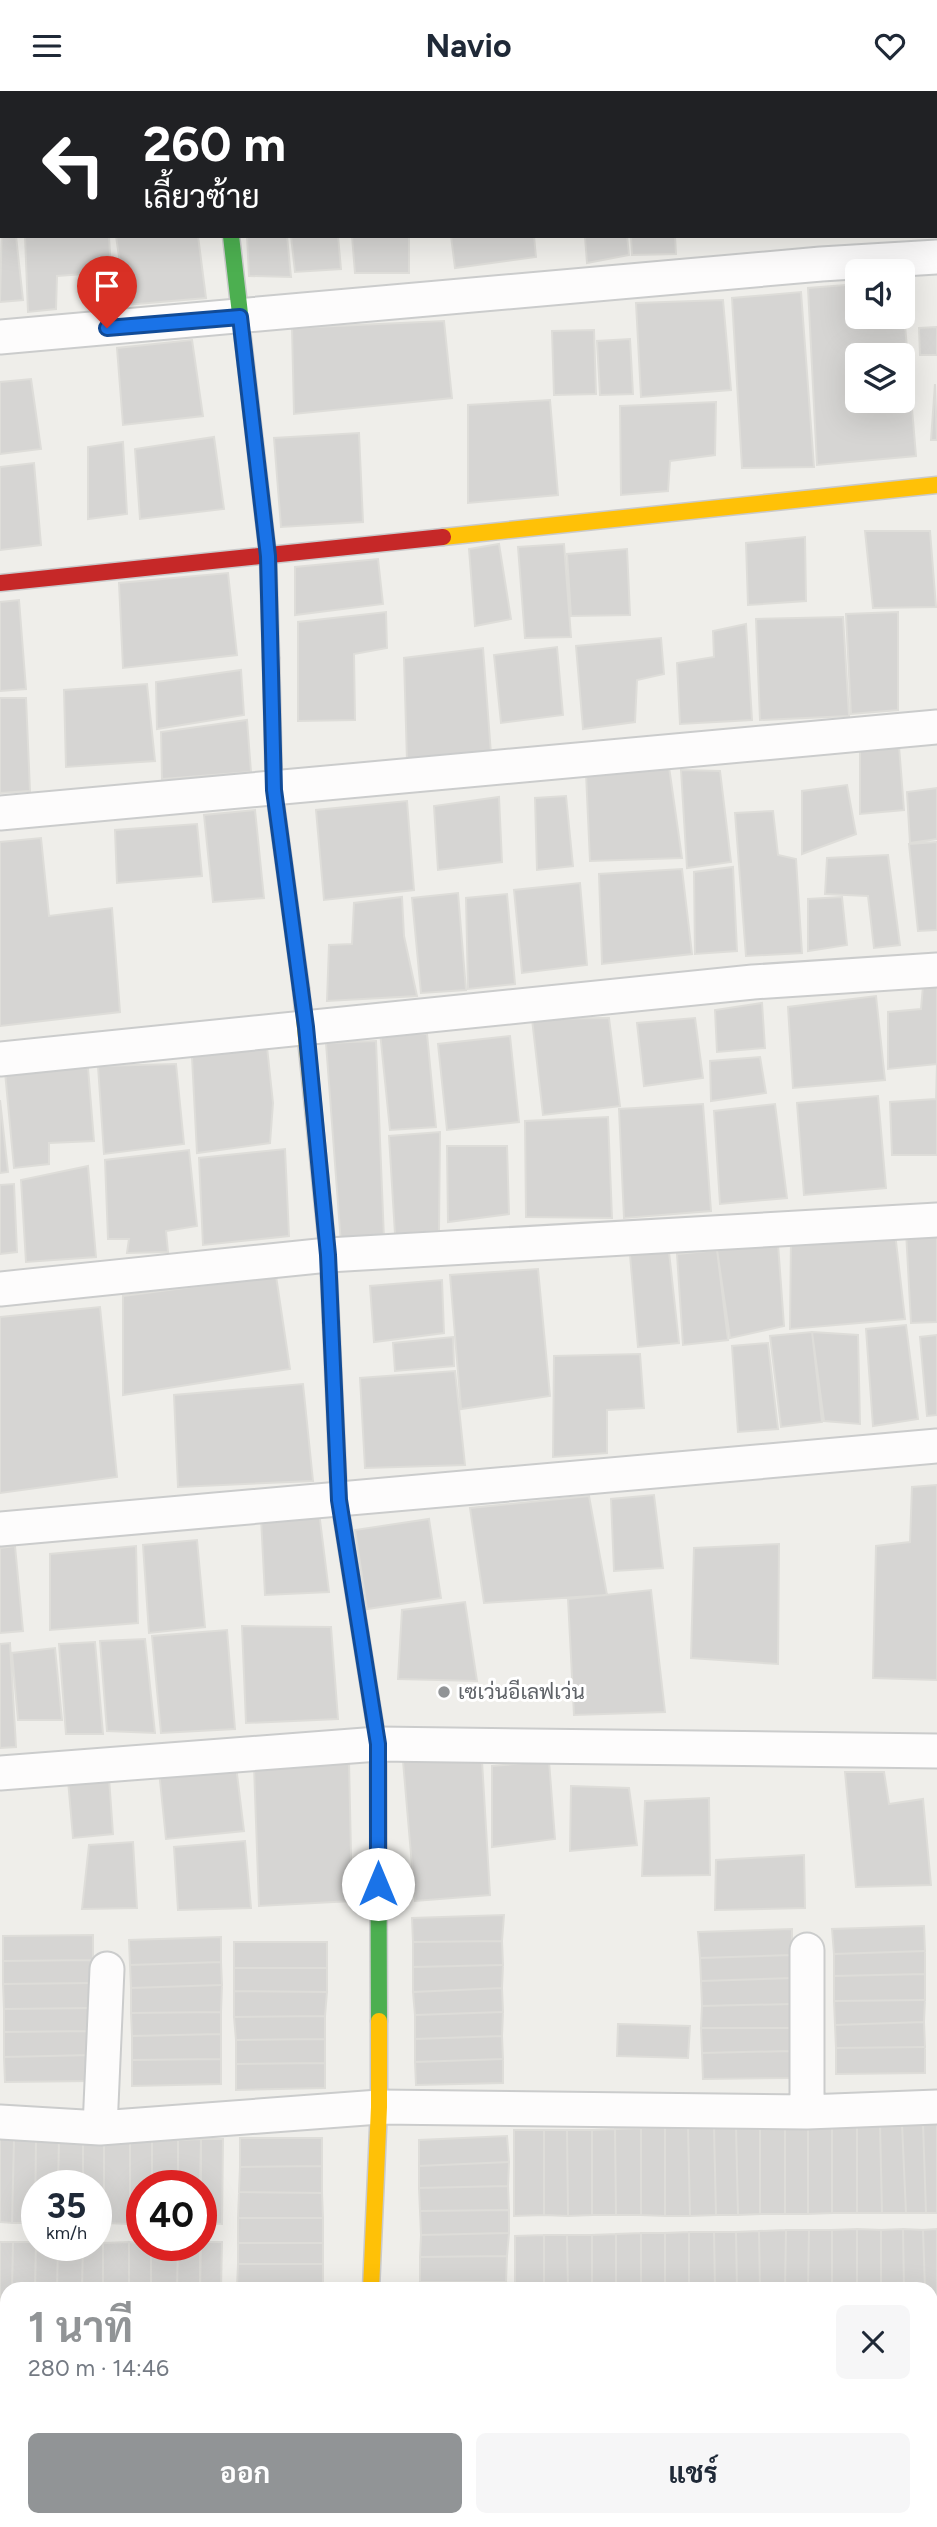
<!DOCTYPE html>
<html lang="th">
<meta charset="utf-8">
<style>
:root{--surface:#fff;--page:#f6f6f7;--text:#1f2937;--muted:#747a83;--accent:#919496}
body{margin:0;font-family:Figtree,Sarabun,sans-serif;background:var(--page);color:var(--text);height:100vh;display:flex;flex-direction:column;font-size:26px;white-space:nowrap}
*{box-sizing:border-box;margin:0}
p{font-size:23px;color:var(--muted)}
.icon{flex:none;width:38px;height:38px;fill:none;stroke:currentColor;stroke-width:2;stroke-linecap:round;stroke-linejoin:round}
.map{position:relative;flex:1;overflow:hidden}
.sheet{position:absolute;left:0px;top:2191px;width:938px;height:245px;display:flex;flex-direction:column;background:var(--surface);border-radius:21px 21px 0 0;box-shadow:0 7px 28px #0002}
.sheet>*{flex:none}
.hud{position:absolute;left:0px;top:0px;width:938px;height:147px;box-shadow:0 7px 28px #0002;background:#202124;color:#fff;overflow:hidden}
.controls{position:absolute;left:845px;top:168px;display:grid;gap:14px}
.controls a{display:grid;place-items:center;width:70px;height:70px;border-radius:10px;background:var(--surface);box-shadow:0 7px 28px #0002;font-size:35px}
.speed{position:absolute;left:21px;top:2079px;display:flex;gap:14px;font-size:35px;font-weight:700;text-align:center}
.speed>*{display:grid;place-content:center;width:91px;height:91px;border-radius:50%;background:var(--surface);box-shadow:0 7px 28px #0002;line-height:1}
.speed small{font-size:18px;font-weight:400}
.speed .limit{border:10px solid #d22;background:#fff;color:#111}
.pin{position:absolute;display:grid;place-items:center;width:60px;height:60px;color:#fff;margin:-72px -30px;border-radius:50% 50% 50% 0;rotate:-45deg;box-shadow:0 0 7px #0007}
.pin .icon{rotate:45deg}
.me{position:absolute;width:77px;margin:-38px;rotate:0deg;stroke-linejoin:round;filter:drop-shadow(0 0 5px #0008)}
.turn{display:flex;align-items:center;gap:24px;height:147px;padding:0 28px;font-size:32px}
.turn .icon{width:91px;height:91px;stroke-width:2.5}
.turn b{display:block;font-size:49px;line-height:60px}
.round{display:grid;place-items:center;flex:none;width:74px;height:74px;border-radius:10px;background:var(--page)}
.head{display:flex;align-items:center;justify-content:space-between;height:119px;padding:0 28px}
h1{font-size:42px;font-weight:700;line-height:52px;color:var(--accent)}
.primary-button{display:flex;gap:14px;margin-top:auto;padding:14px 28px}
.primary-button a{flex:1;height:80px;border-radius:10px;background:var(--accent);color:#fff;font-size:28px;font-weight:700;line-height:80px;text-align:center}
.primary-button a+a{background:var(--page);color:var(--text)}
header{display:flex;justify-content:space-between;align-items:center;height:91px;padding:0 28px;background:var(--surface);font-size:32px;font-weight:700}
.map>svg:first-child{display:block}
.building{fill:#d6d5d3;stroke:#deddd9;stroke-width:2;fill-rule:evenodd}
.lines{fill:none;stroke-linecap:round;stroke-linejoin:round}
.street-casing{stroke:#cbcccc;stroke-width:37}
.fast-casing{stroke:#cacacb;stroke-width:19}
.slow-casing{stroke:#cacacb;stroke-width:19}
.jam-casing{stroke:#cacacb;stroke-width:19}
.street{stroke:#fdfcfc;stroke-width:33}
.fast{stroke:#4caf50;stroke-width:16}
.slow{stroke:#ffc107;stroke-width:16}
.jam{stroke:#c62828;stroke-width:16}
.route-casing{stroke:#114b97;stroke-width:18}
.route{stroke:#1a73e8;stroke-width:12}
.poi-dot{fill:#919496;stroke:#fff;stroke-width:2.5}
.labels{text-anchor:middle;stroke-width:6;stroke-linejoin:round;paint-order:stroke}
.poi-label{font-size:21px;fill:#5f6368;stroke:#fff;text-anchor:start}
</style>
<header><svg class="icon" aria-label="menu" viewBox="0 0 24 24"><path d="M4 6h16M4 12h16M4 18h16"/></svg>Navio<svg class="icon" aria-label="heart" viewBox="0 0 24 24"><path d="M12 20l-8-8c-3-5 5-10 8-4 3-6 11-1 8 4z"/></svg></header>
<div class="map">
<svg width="937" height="2436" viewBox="0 0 937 2436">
<rect width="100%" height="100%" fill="#efeeea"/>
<!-- building -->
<path class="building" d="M0 32 2 40 0 117Z
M2 128V145H16L23 209 0 211Z
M25 145H109L111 181 57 185 56 218 28 221Z
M116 145H198L206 207 126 214Z
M247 145H287L291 186 249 185Z
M291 145H338L341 178 295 181Z
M352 145H409V182H355Z
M451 145H534L536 166 455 177Z
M627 145 629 164 587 172 585 146Z
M631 145H675L676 163 632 164Z
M858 193V226H903V210L916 365 817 374 808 197ZM858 264H903V310H858Z
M801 201 814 376 742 377 732 207Z
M723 209 731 299 641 306 636 212Z
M444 230 452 307 294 323 292 237Z
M937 236V264H920L919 237Z
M594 239 596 303 554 304 552 240Z
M630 248 633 303 600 304 597 250Z
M192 249 203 325 123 334 117 257Z
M31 288 41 358 0 363V291Z
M935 293 937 349H931Z
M550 309 558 404 468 412V314Z
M716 311 715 364 670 370 668 400 621 404 620 315Z
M359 342 363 431 281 436 274 347Z
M214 346 224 418 140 428 135 358Z
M123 351 127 423 88 428V356Z
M34 372 41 454 0 459V376Z
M865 440H930L936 516 873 517Z
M805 446 806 510 748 514 746 452Z
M499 453 511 528 475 535 469 458Z
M564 453 571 546 525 547 518 456Z
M627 458 630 524 571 525 567 463Z
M378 468 383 513 295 524V476Z
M228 482 237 564 123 577 119 492Z
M19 509 26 598 0 600V511Z
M386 521 387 557 354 563 355 629 298 630V531Z
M898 521V619L851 623 846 523Z
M843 526 849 625 760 629 756 528Z
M746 533 752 629 680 633 677 572 714 566 713 540Z
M661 547 664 583 637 589 635 631 583 638 576 555Z
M557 556 563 624 501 632 494 564Z
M483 557 491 663 407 670 404 567Z
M241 579 244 624 157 638 156 591Z
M147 593 155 670 66 676 64 599Z
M0 607H26L30 700 0 702Z
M247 629 251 681 162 688 161 641Z
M899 655 904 719 860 723V660Z
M669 676 682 767 590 770 586 682Z
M681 679 720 680 731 771 687 777Z
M847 694 856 743 802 763V700Z
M937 697V748L910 752 907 701Z
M566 705 573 775 537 779 535 707Z
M499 706 502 771 438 779 434 715Z
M407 710 414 799 324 809 316 719Z
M255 719 264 807 213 811 204 724Z
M773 720 778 764 796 768 802 862 746 865 735 722Z
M197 733 202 785 117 792 115 739Z
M41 747 49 825 112 817 120 921 0 935V751Z
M937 751V839L918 840 909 753Z
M888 764 900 854 874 857 868 805 825 803 827 767Z
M733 776 737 860 695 863 694 781Z
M682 778 692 863 602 873 599 783Z
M580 792 587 874 522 882 514 799Z
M458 802 466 899 421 902 412 807Z
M507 803 515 893 468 898 466 807Z
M402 806 404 845 417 905 327 910 329 854 352 853 354 812Z
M842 806 847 854 808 860V808Z
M923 895H937V973L888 978V921L921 918Z
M876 905 885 989 793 997 788 916Z
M762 912 765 957 717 961 715 919Z
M609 927 620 1015 543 1024 532 928Z
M695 927 703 987 644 995 637 932Z
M380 941 427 943 436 1036 390 1039Z
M510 945 519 1031 447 1039 438 953Z
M376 950 384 1148 341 1153 326 952Z
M267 956 273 1012 270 1052 197 1062 192 966Z
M760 966 766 1002 711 1010 710 970Z
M176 973 184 1053 104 1063 98 975Z
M937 973V1064H892L890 1011 936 1008Z
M88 977 94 1050 49 1052V1073L14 1077 5 981Z
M878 1005 886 1097 804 1104 797 1012Z
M0 1009 8 1081 0 1082Z
M703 1013 711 1120 624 1127 619 1018Z
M775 1013 787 1107 720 1113 714 1020Z
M608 1026 612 1127 526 1126 525 1030Z
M440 1041 439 1140 395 1143 389 1045Z
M447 1055H507L509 1123 448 1131Z
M285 1058 289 1145 203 1154 199 1067Z
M189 1059 197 1135 166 1140 168 1161 127 1162 129 1148H108L105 1069Z
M88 1075 96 1166 26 1171 21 1089Z
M14 1093 17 1161 0 1163V1094Z
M937 1138V1231L911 1232 906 1140Z
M895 1142 905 1228 790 1238 791 1146Z
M778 1153 784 1235 730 1247 717 1159Z
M717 1159 728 1249 683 1254 677 1163Z
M669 1161 679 1252 638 1256 630 1164Z
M538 1178 550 1305 461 1318 450 1184Z
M276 1185 290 1278 123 1304V1205Z
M442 1189 444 1242 374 1251 370 1195Z
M100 1216 117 1386 0 1402V1226Z
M906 1234 918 1328 873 1335 866 1238Z
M812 1241 822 1331 781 1336 770 1245Z
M812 1241 858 1244 860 1333 824 1330Z
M937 1244V1324L927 1325 920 1246Z
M453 1246 454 1275 395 1280 393 1252Z
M768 1252 778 1338 738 1341 732 1255Z
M640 1263 644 1317 607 1319V1362L553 1366 554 1265Z
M455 1280 465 1374 365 1377 360 1287Z
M303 1293 313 1390 178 1396 174 1304Z
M937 1394V1589L873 1587 876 1455 910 1451 912 1396Z
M654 1404 663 1477 614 1480 611 1408Z
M589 1405 607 1504 484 1512 470 1417Z
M319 1421 329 1501 265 1504 261 1427Z
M429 1428 441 1507 367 1518 355 1439Z
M197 1449 205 1536 149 1542 143 1454Z
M779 1453 778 1573 691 1567 694 1457Z
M15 1455 23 1540 0 1542V1457Z
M136 1455 138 1532 50 1539V1463Z
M651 1499 665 1621 574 1624 568 1508Z
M465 1511 477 1590 398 1588 402 1519Z
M242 1535 331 1536 338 1628 246 1632Z
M227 1539 235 1638 161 1642 152 1545Z
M145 1548 155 1642 107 1640 100 1550Z
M95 1551 103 1643H66L59 1553Z
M10 1552 16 1656 0 1657V1553Z
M55 1557 62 1629H18L12 1562Z
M349 1670 352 1810 259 1815 254 1675Z
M403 1670H482L490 1804 415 1810Z
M549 1670 555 1748 492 1756V1675Z
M236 1675 244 1740 166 1748 159 1680Z
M845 1681H884L889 1713 923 1708 931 1794 856 1796Z
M109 1687 113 1743 73 1747 68 1689Z
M571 1695 629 1697 637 1754 570 1760Z
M709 1707 710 1784 642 1785 645 1710Z
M245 1750 251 1817 178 1819 174 1756Z
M133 1751 137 1817 82 1818 89 1754Z
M804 1764 805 1817 715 1819 716 1769Z
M504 1824 502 1850 413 1851 412 1827Z
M924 1835 925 1860 834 1863 832 1838Z
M792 1838V1864L700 1867 698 1841Z
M93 1844V1869L3 1870V1845Z
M221 1846V1871L130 1874 129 1849Z
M502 1850 503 1874 413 1876V1851Z
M234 1851H327V1877H234Z
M925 1860V1883L834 1885V1863Z
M792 1864 793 1887 701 1890 700 1867Z
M93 1869 94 1892 3 1893V1870Z
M221 1871 222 1894 131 1897 130 1874Z
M503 1874 502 1897 413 1901V1876Z
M234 1877H327V1901L234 1900Z
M925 1883V1909L834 1910V1885Z
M793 1887 792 1913 702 1915 701 1890Z
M94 1892V1917L4 1918 3 1893Z
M222 1894 221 1921 131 1922V1897Z
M502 1897 503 1921 415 1924 413 1901Z
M234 1900 327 1901 325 1925 234 1926Z
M925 1909 924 1931 835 1934 834 1910Z
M792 1913 791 1937H701L702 1915Z
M94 1917 93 1940 4 1941V1918Z
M221 1921V1943L132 1945 131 1922Z
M503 1921 502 1945 415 1948V1924Z
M325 1925V1948L236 1949 234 1926Z
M924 1931 925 1956 836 1957 835 1934Z
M618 1933 690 1935 688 1967 617 1965Z
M701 1937H791V1960L702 1962Z
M93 1940V1964L4 1966V1941Z
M221 1943V1968L132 1969V1945Z
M502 1945 503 1968 415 1971V1948Z
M325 1948V1972L236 1973V1949Z
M925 1956V1982L836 1983V1957Z
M791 1960V1987L703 1988 702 1962Z
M93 1964V1990L5 1991 4 1966Z
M221 1968V1993L132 1995V1969Z
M503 1968V1992L416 1994 415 1971Z
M325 1972V1997L236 1999V1973Z
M937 2031V2122H926L923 2032Z
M923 2032 926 2122H906L902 2033Z
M857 2033H880L882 2122H857Z
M857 2033V2122H832V2034Z
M880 2033H902L906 2122H882Z
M760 2034H785V2123H760Z
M760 2034V2123L738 2124 736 2035Z
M785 2034H808V2123H785Z
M808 2034H832V2122L808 2123Z
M736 2035 738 2124H716L714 2036Z
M665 2036H688L690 2125H665Z
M665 2036V2125L641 2124V2037Z
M688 2036H714L716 2124 690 2125Z
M641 2037V2124H616L615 2038Z
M615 2038 616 2124H592V2039Z
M514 2039H544V2124L514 2125Z
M544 2039H567L568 2125 544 2124Z
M567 2039H592V2124L568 2125Z
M507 2045 509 2071 419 2075V2049Z
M240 2047H322V2075L240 2076Z
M0 2048H14L12 2132 0 2131Z
M14 2048 36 2049 35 2132H12Z
M59 2048 83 2049V2095H58Z
M59 2048 58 2095H37L35 2132 36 2049Z
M201 2048H223L222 2133 201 2132Z
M201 2048 200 2095H178V2049Z
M83 2049H104V2132L96 2133V2095H83Z
M104 2049H130V2133L104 2132Z
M130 2049H152V2095H142V2133H130Z
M152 2049H178V2095H152Z
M509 2071 508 2095 419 2097V2075Z
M322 2075V2102L239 2101 240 2076Z
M508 2095 509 2119 420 2120 419 2097Z
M239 2101 322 2102 323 2127H238Z
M509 2119V2142L421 2144 420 2120Z
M238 2127H323V2152H238Z
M857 2138 881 2139V2198H857Z
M857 2138V2198H832V2139Z
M903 2138 923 2139 925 2198H904Z
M903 2138 904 2198H881V2139Z
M937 2138V2228H931V2198H925L923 2139Z
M786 2139H809L808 2198H785Z
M786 2139 785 2198H760L759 2140Z
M809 2139H832V2198H808Z
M759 2140 760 2198H737L736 2141Z
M689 2141H714L715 2198H689Z
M689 2141V2198H665V2142Z
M714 2141H736L737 2198H715Z
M509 2142 507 2165 420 2166 421 2144Z
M641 2142H665V2198H641Z
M641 2142V2198H616V2143Z
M616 2143V2198H592V2144Z
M544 2144H567L568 2198H544Z
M544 2144V2198H515V2145Z
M567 2144H592V2198H568Z
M0 2151H13L12 2198H7V2235L0 2234Z
M13 2151H36L35 2198H12Z
M36 2151 37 2154H58L57 2198H35Z
M129 2151 151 2154V2198H129Z
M129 2151V2198H103V2152Z
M201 2151H222L221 2198H200Z
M96 2152H103V2198H82L83 2154H96Z
M238 2152H323V2173H238Z
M58 2154H83L82 2198H57Z
M151 2154H178L177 2198H151Z
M178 2154H200V2198H177Z
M507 2165 506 2191H420V2166Z
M238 2173H323V2197L237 2196Z
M420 2191H506L505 2198H421Z
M931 2283H937V2371H931Z
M0 2298H7L5 2381H0Z
M0 2400H4V2436H0Z
M4 2400H7V2429H33L32 2436H4Z
M931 2400H937V2436H931Z
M33 2429H56V2436H32Z
M56 2429H79V2436H56Z
M79 2429H104V2436H79Z
M104 2429H125V2436H104Z
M125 2429H151V2436H125Z
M151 2429H174L173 2436H151Z
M174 2429H199V2436H173Z
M199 2429H221V2436H199Z
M244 2429H329L328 2436H243Z
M426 2429H515V2436H426Z
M518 2429H547V2436H518Z
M547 2429H571V2436H547Z
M571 2429H596L595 2436H571Z
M596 2429H620V2436H595Z
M620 2429H643V2436H620Z
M643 2429H670V2436H643Z
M670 2429H692V2436H670Z
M692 2429H717V2436H692Z
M717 2429H741V2436H717Z
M741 2429H765V2436H741Z
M765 2429H791V2436H765Z
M791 2429H812V2436H791Z
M812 2429H834V2436H812Z
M834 2429H859V2436H834Z
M859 2429H886V2436H859Z
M886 2429H908V2436H886Z
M908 2429H931V2436H908Z"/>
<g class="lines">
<!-- street casing -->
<g class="street-casing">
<path id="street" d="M215 0V2
M106 2 130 0
M0 10H2
M0 246 821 173 937 166
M0 722 937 636
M0 968 753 891 937 879
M0 1198 328 1164 937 1129
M0 1438 937 1355
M0 1682 378 1653 937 1660
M807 1859V2021
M0 2031 100 2037 379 2016 807 2021 937 2016
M100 2037 107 1878
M931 2272H937
M0 2278H7
M368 2429V2436"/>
</g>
<!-- fast casing -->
<g class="fast-casing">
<path id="fast" d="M231 145 268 465 271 567
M331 1231 339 1409 378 1653 379 1930"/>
</g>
<!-- slow casing -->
<g class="slow-casing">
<path id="slow" d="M443 446 937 394
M301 898 328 1164 331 1231
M371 2198 379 2016V1930"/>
</g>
<!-- jam casing -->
<g class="jam-casing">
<path id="jam" d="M0 492 443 446
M271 567 274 699 301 898"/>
</g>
<!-- street -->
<use href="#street" class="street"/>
<!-- fast -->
<use href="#fast" class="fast"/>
<!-- slow -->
<use href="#slow" class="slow"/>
<!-- jam -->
<use href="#jam" class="jam"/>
</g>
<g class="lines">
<!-- route casing -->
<g class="route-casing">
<path id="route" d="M107 237 240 226 268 465 274 699 306 936 328 1164 339 1409 378 1653V1793"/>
</g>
<!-- route -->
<use href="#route" class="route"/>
</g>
<!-- markers -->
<circle class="poi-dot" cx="444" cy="1601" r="7"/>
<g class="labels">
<!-- poi labels -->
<g class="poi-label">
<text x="458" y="1608">เซเว่นอีเลฟเว่น</text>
</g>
</g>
</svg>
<div class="controls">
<a><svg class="icon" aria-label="sound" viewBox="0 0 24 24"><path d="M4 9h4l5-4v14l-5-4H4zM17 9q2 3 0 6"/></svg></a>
<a><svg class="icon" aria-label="layers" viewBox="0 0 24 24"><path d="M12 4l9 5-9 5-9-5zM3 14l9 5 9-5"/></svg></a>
</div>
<div class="speed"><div>35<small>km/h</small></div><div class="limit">40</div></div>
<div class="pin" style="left:107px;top:237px;background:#d93025"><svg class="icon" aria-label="arrive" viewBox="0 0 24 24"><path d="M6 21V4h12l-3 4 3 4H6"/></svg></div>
<svg class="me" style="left:378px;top:1793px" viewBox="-20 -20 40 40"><circle r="19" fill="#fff"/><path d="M0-13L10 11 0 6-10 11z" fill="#1a73e8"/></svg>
<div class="hud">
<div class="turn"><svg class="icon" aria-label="left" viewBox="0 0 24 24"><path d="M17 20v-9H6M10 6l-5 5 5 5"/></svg><div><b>260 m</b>เลี้ยวซ้าย</div></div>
</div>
<section class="sheet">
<div class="head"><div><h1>1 นาที</h1><p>280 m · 14:46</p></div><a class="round"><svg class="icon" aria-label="close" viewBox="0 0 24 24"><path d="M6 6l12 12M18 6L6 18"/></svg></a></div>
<div class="primary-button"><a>ออก</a><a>แชร์</a></div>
</section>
</div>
